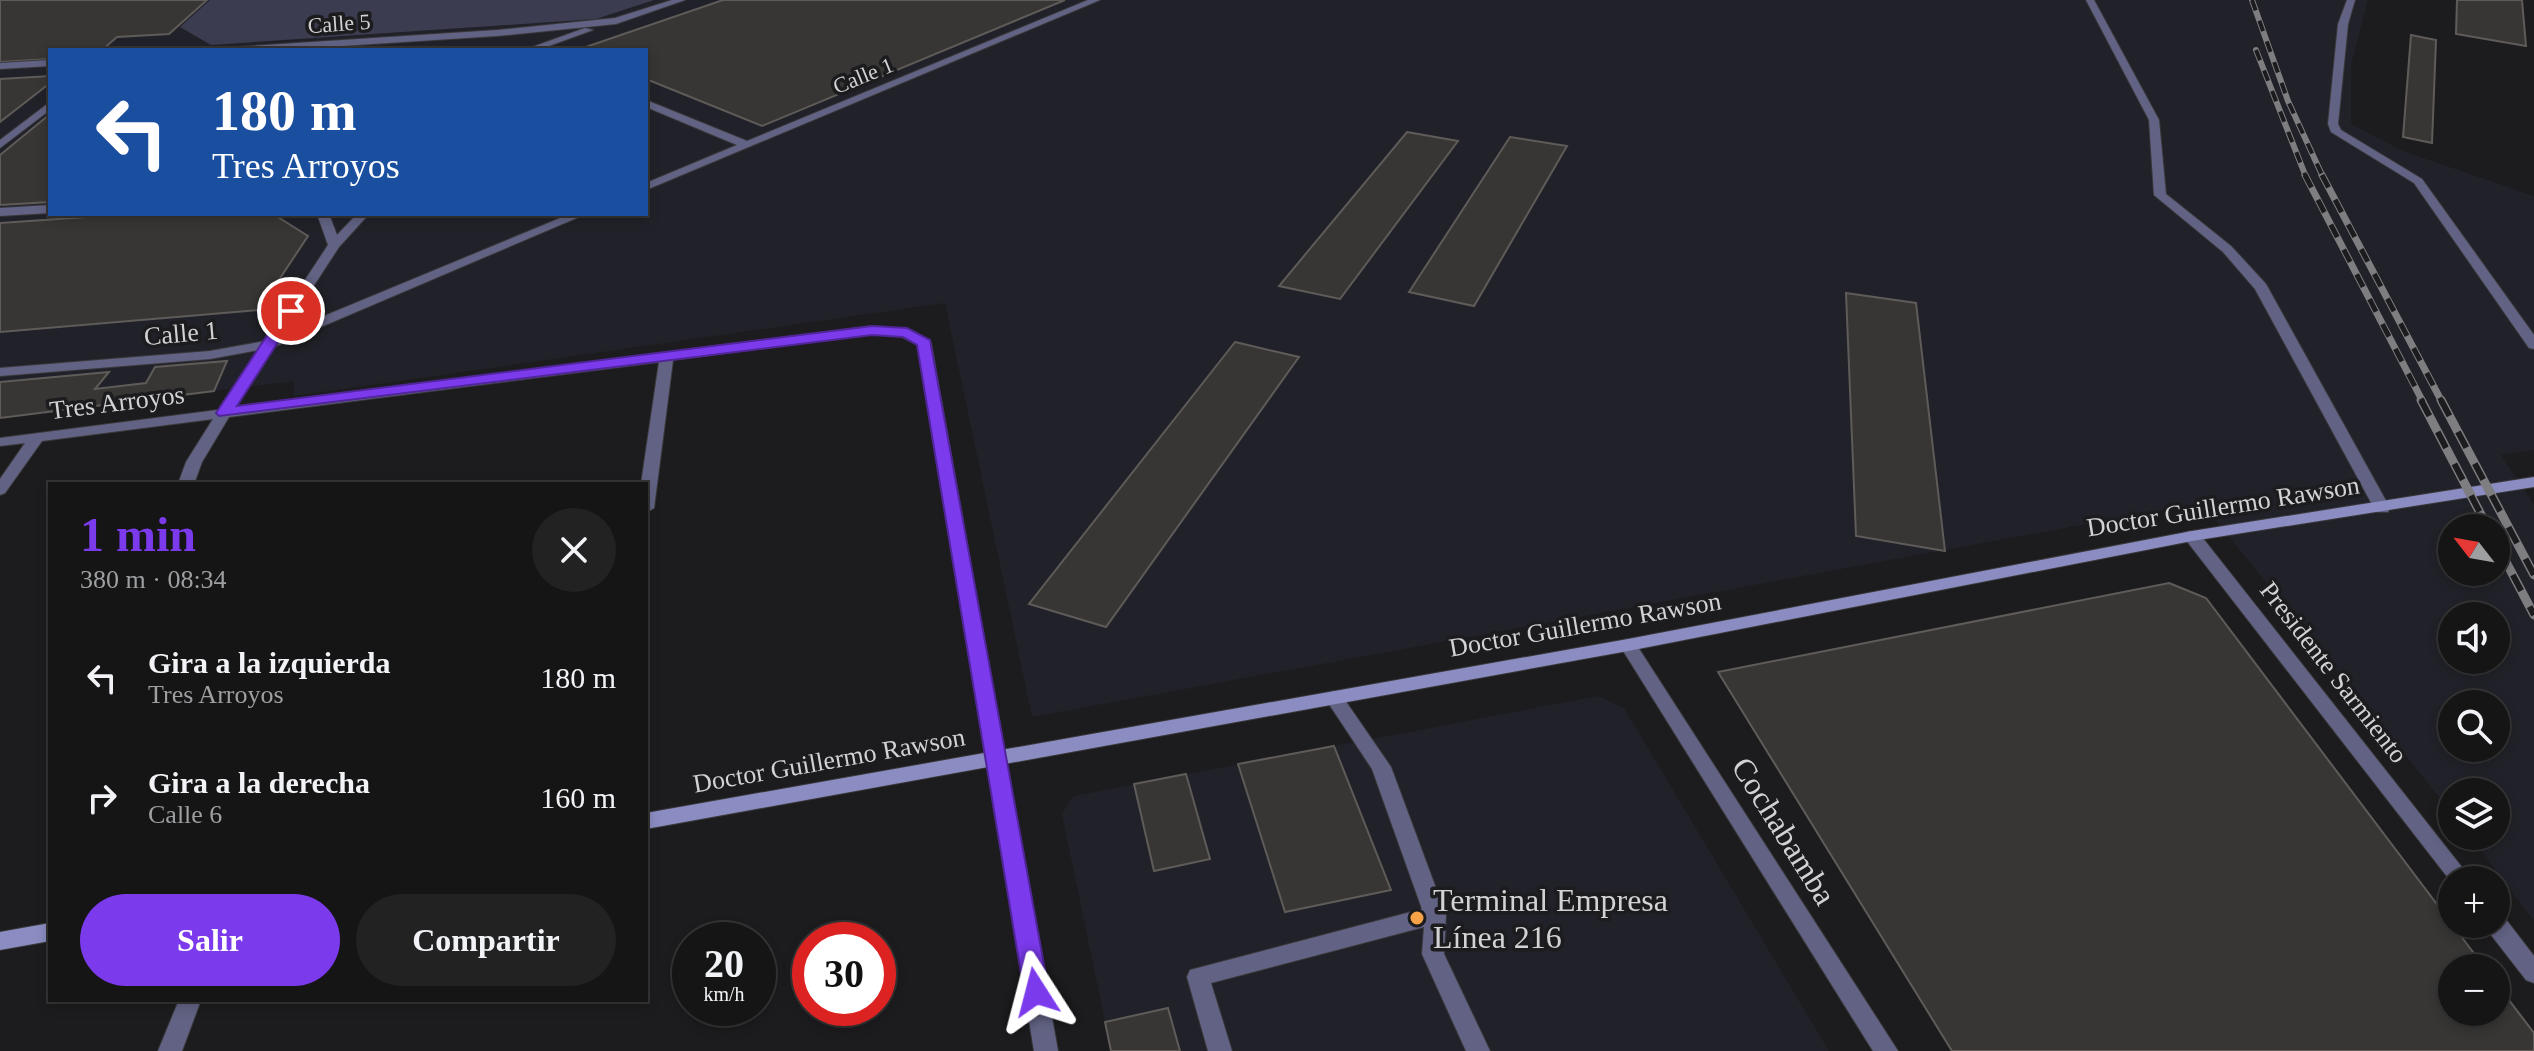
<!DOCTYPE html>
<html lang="es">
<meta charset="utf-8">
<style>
:root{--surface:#151516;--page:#222223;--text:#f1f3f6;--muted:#9d9fa1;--line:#343435;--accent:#7c3aed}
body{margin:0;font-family:Georgia,serif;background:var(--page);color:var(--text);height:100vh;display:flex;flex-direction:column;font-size:30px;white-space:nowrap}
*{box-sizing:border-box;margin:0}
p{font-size:26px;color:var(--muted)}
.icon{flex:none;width:44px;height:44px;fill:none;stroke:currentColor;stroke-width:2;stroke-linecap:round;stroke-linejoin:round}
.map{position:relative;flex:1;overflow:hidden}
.sheet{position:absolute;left:48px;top:482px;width:600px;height:520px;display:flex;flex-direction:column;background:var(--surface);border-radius:0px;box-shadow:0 4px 12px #0003,0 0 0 2px var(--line)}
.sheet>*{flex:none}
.banner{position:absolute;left:48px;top:48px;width:600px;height:168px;border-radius:0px;box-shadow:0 4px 12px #0003,0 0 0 2px var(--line);background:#1a4fa0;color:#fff;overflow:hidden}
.needle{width:52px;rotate:301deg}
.fabs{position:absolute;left:2438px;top:514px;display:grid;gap:16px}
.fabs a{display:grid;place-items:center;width:72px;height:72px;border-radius:50%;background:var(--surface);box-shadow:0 4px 12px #0003,0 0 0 2px var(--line);font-size:40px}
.speed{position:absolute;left:672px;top:922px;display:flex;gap:16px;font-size:40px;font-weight:700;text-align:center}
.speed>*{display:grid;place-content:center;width:104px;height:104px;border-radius:50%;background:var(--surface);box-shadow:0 4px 12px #0003,0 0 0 2px var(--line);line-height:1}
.speed small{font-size:20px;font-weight:400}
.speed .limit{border:12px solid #d22;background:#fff;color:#111}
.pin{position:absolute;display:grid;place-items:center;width:68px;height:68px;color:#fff;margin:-34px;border:4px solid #fff;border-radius:50%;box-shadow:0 2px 8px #0007}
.me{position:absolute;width:88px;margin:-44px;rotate:351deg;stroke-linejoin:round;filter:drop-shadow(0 0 6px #0008)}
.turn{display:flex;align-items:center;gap:28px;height:168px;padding:0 32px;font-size:36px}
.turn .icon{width:104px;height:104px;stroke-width:2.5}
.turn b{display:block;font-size:56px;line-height:68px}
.round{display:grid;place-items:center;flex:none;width:84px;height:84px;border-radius:42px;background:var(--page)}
.summary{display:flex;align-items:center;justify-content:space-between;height:136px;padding:0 32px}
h1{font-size:48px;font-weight:800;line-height:60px;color:var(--accent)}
.primary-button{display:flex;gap:16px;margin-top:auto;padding:16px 32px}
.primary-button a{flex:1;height:92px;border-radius:48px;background:var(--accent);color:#fff;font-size:32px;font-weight:800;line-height:92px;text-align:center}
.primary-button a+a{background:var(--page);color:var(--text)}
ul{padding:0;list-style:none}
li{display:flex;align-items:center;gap:24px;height:120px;padding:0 32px}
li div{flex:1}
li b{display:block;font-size:30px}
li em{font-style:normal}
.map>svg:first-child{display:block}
.built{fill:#212129;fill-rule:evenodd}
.green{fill:#3b3c50}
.building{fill:#383634;stroke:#5e5b59;stroke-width:2}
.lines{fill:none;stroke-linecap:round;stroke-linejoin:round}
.lane-casing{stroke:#39393b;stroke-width:2}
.street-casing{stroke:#39393b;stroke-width:2}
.secondary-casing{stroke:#39393b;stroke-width:2}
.lane{fill:#626384;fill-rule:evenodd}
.street{fill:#626384;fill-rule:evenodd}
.secondary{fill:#8b8cc1;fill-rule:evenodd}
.rail-far2-casing{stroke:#7e7e80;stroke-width:6}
.rail-far1-casing{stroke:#7e7e80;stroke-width:7}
.rail-casing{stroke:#7e7e80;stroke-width:9}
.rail-far2{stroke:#1c1c1e;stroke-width:4;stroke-dasharray:11;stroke-linecap:butt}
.rail-far1{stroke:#1c1c1e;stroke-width:5;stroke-dasharray:14;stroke-linecap:butt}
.rail{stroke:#1c1c1e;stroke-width:6;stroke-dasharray:18;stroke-linecap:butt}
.route{fill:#7c3aed;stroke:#51269a;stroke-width:2}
.poi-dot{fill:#f5a346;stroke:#1c1c1e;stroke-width:3}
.labels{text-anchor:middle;stroke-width:7;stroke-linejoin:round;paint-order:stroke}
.far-street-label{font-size:22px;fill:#d2d2d4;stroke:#1c1c1e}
.street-label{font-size:26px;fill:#d2d2d4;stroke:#1c1c1e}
.near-street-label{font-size:32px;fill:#d2d2d4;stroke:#1c1c1e}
.near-poi-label{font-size:32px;fill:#d2d2d4;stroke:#1c1c1e;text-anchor:start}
</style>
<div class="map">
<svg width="2534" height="1051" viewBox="0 0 2534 1051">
<rect width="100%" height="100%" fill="#1c1c1e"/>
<!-- built -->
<path class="built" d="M0 0H2368L2351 65V124L2403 151 2534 196V450L2501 455 2534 505V921L2470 836H2496V792H2452V813L2202 503 1032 717 945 303 294 396V381L0 418ZM50 50H646V214H50ZM2452 528H2496V572H2452ZM2452 616H2496V660H2452ZM2452 704H2496V748H2452Z
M1598 696 1624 708 1829 1051H1111L1062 814 1073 796Z"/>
<!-- green -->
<path class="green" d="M210 0H654L596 19 211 45 180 27Z"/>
<!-- building -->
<path class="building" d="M0 0H207L169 34 117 37 102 50H50V59L0 62Z
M723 0H1065L762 126 646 79V50H577Z
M2457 0H2522L2526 46 2456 34Z
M2411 35 2436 40 2432 143 2403 137Z
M50 76V83L0 122V79Z
M50 114V202L0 205V155Z
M1407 132 1458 141 1340 299 1279 286Z
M1510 137 1567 146 1474 306 1409 292Z
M131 214H273L308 236 259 310 0 332V223Z
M1846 293 1916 303 1945 551 1856 536Z
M1235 342 1299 357 1106 627 1029 604Z
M227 361 214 391 0 418V382L109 372 95 389 146 383 155 367Z
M2169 583 2206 598 2485 968H2452V1012H2496V983L2534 1033V1051H1952L1718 672Z
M1334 746 1391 890 1285 912 1238 764Z
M1186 774 1210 859 1154 871 1134 784Z
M1168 1008 1180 1051H1111L1105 1022Z"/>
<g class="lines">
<!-- lane casing -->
<g class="lane-casing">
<path id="lane" d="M672 0H685L616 24 497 36 280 50H231L236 47 497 30 615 18Z
M1088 0H1100L646 190V183L737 145 646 107V100L747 141Z
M2086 0H2094L2159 120 2166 194 2231 246 2266 284 2390 508 2388 512H2376L2374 508 2255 289 2223 252 2154 195 2149 120Z
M2347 0H2355L2348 24 2338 124 2341 130 2422 179 2534 335V349L2529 348 2414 183 2331 132 2328 124 2338 24Z
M585 28 593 30 538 50H524Z
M50 60V66L0 69V63Z
M50 102V110L0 148V140Z
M50 205V213L0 216V208Z
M317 214H329L337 235 357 214H369L339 247 283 333 570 214H586L274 347 229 416 224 417 217 413 258 350 210 359 0 376V368L210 351 265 341 328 245Z
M1334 691 1340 693 1391 767 1446 915 1444 954 1490 1051H1466L1422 954 1424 927 1211 983 1232 1051H1208L1187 977 1190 970 1422 909 1372 769 1325 698 1328 693Z"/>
</g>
<!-- street casing -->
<g class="street-casing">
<path id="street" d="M872 326 911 330 931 343 1058 1051H1034L918 345 900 336 872 334 673 360 654 508 646 513V484H641L659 362 229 417 202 462 194 484H178L186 462 213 419 42 441 5 493 0 495V479L25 443 0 446V438Z
M2192 531 2198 532 2472 880H2452V883L2186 540 2184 536 2186 532Z
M1628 639 1634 641 1898 1051H1873L1622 649 1619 645 1622 641Z
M2496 915 2504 917 2534 956V983L2526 980 2488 931 2485 924H2496Z
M179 1000H201L182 1051H158Z"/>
</g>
<!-- secondary casing -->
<g class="secondary-casing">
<path id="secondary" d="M2534 477V487L2192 541 1628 651 646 829V813L1628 639 2192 531Z
M50 923V941L0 950V932Z"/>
</g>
<!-- lane -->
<use href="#lane" class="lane"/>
<!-- street -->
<use href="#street" class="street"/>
<!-- secondary -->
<use href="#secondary" class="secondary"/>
<!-- rail-far2 casing -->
<g class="rail-far2-casing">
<path id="rail-far2" d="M2252 0 2288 101 2323 177
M2256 50 2306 177"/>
</g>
<!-- rail-far1 casing -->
<g class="rail-far1-casing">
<path id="rail-far1" d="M2305 175 2423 402
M2322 175 2442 402"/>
</g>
<!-- rail casing -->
<g class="rail-casing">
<path id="rail" d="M2421 400 2488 528
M2441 400 2534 575
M2496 543 2534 615"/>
</g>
<!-- rail-far2 -->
<use href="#rail-far2" class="rail-far2"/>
<!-- rail-far1 -->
<use href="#rail-far1" class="rail-far1"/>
<!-- rail -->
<use href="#rail" class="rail"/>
</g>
<!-- route -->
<path class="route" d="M291 307 298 311 237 406 872 326 907 328 930 340 1049 992 1045 1001 1036 1004 1027 1001 1024 992 917 345 903 337 872 335 219 416 216 413 285 308Z"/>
<!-- markers -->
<circle class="poi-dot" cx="1417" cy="918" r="8"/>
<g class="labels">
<!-- far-street labels -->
<g class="far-street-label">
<text transform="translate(339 23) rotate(-4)" y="8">Calle 5</text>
<text transform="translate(863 75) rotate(-22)" y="8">Calle 1</text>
</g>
<!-- street labels -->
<g class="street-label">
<text transform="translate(181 333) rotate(-5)" y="9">Calle 1</text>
<text transform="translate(117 402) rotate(-7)" y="9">Tres Arroyos</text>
<text transform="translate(2223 506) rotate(-9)" y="9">Doctor Guillermo Rawson</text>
<text transform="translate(1585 624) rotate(-10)" y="9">Doctor Guillermo Rawson</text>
<text transform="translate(2334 672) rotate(52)" y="9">Presidente Sarmiento</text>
<text transform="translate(829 760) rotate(-10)" y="9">Doctor Guillermo Rawson</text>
</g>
<!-- near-street labels -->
<g class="near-street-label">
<text transform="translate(1784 831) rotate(58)" y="11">Cochabamba</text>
</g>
<!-- near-poi labels -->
<g class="near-poi-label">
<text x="1433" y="911">Terminal Empresa<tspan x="1433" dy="37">Línea 216</tspan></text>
</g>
</g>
</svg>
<div class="fabs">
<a><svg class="needle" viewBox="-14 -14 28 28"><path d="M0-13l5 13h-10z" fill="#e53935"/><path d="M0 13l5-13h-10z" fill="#9d9fa1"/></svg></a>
<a><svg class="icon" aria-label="sound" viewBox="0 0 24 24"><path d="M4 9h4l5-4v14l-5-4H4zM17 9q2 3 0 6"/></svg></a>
<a><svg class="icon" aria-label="search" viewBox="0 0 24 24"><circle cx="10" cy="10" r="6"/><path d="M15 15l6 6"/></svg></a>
<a><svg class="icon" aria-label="layers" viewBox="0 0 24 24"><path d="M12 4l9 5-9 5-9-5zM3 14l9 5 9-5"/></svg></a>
<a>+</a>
<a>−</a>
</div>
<div class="speed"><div>20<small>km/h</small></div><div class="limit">30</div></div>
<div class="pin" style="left:291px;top:311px;background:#d93025"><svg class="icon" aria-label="arrive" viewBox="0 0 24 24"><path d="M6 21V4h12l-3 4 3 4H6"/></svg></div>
<svg class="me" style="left:1036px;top:992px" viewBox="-20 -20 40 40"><path d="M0-17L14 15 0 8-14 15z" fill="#7c3aed" stroke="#fff" stroke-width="4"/></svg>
<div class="banner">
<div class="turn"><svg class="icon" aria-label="left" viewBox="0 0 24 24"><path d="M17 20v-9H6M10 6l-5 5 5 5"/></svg><div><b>180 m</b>Tres Arroyos</div></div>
</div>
<section class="sheet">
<div class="summary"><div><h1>1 min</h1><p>380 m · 08:34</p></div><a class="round"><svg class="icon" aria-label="close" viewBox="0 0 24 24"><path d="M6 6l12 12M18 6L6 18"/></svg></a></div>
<ul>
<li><svg class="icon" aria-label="left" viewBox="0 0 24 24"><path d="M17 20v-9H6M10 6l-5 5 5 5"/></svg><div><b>Gira a la izquierda</b><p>Tres Arroyos</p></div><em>180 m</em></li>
<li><svg class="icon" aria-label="right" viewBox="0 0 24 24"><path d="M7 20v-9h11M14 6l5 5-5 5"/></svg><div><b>Gira a la derecha</b><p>Calle 6</p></div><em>160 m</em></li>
</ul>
<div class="primary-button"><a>Salir</a><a>Compartir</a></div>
</section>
</div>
